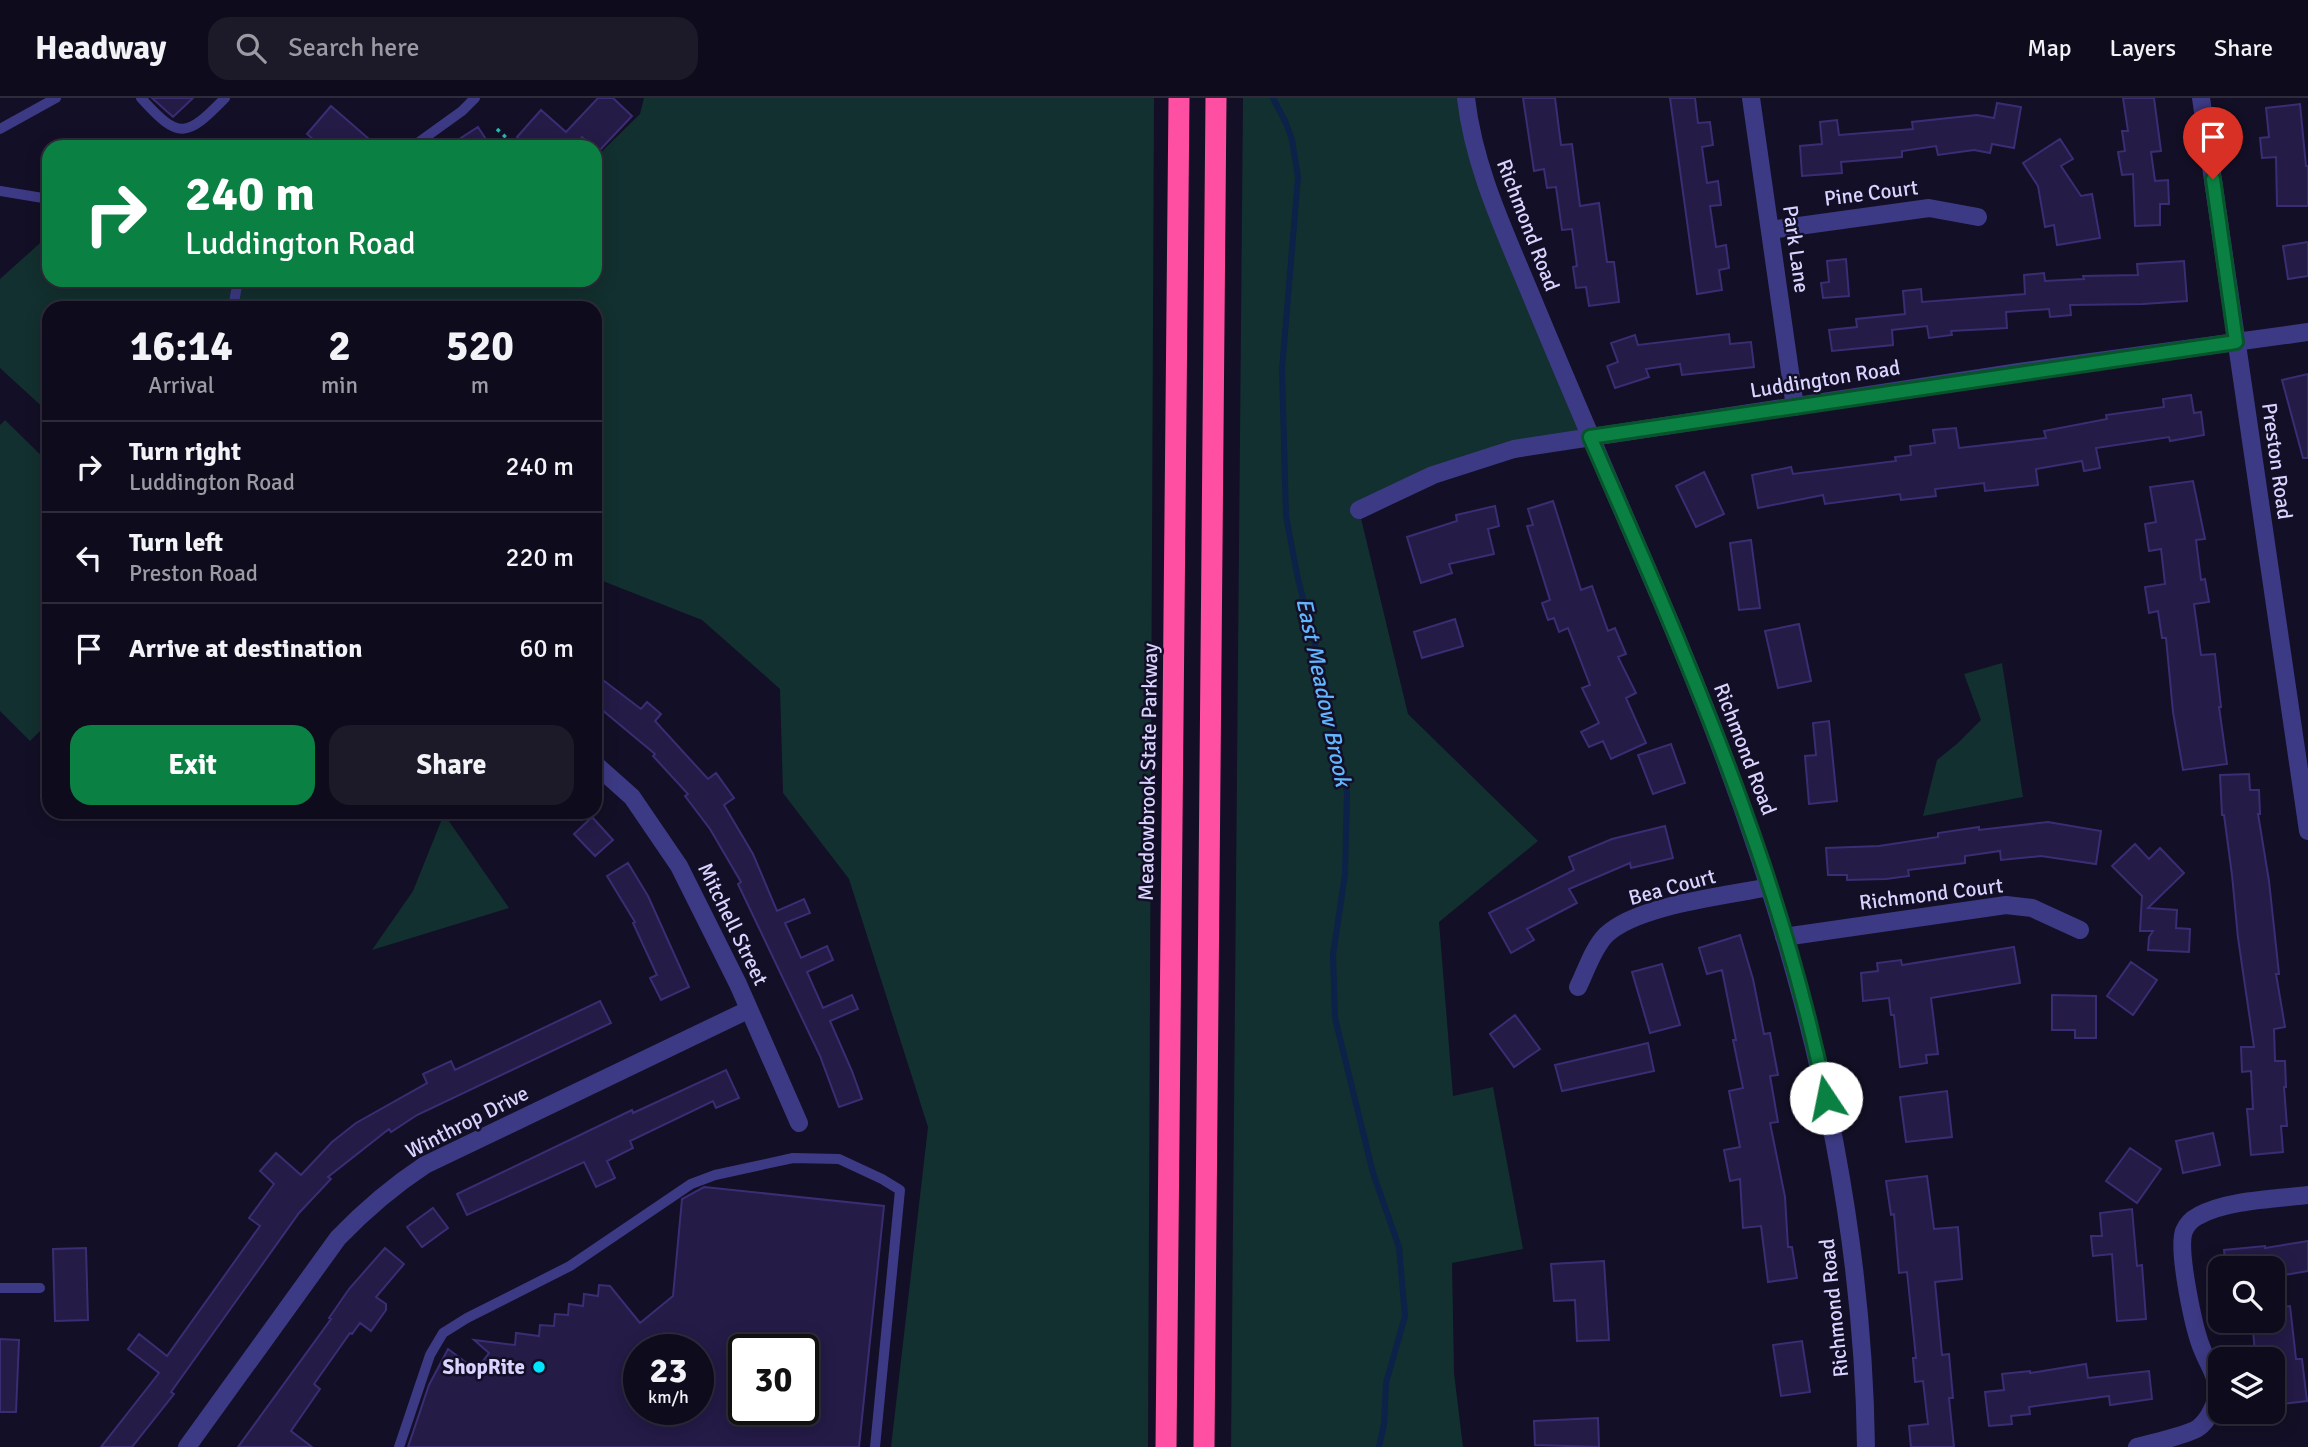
<!DOCTYPE html>
<style>
:root{--surface:#0e0b1c;--page:#1c1929;--text:#f1f3f6;--muted:#9b9ba3;--line:#2e2b3b;--accent:#0b8043}
body{margin:0;font-family:Signika,sans-serif;background:var(--page);color:var(--text);height:100vh;display:flex;flex-direction:column;font-size:26px;white-space:nowrap}
*{box-sizing:border-box;margin:0}
p{font-size:23px;color:var(--muted)}
.icon{flex:none;width:38px;height:38px;fill:none;stroke:currentColor;stroke-width:2;stroke-linecap:round;stroke-linejoin:round}
.map{position:relative;flex:1;overflow:hidden}
.side{position:absolute;left:42px;top:203px;width:560px;height:518px;display:flex;flex-direction:column;background:var(--surface);border-radius:21px;box-shadow:0 4px 18px #0003,0 0 0 2px var(--line)}
.side>*{flex:none}
.banner{position:absolute;left:42px;top:42px;width:560px;height:147px;border-radius:21px;box-shadow:0 4px 18px #0003,0 0 0 2px var(--line);background:#0b8043;color:#fff;overflow:hidden}
.fabs{position:absolute;left:2208px;top:1158px;display:grid;gap:14px}
.fabs a{display:grid;place-items:center;width:77px;height:77px;border-radius:14px;background:var(--surface);box-shadow:0 4px 18px #0003,0 0 0 2px var(--line);font-size:35px}
.speed{position:absolute;left:623px;top:1236px;display:flex;gap:14px;font-size:35px;font-weight:700;text-align:center}
.speed>*{display:grid;place-content:center;width:91px;height:91px;border-radius:50%;background:var(--surface);box-shadow:0 4px 18px #0003,0 0 0 2px var(--line);line-height:1}
.speed small{font-size:18px;font-weight:400}
.speed .limit{border:4px solid #111;border-radius:10px;background:#fff;color:#111}
.pin{position:absolute;display:grid;place-items:center;width:60px;height:60px;color:#fff;margin:-72px -30px;border-radius:50% 50% 50% 0;rotate:-45deg;box-shadow:0 0 7px #0007}
.pin .icon{rotate:45deg}
.me{position:absolute;width:77px;margin:-38px;rotate:349deg;stroke-linejoin:round;filter:drop-shadow(0 0 5px #0008)}
.turn{display:flex;align-items:center;gap:24px;height:147px;padding:0 28px;font-size:32px}
.turn .icon{width:91px;height:91px;stroke-width:2.5}
.turn b{display:block;font-size:49px;line-height:60px}
.eta{display:flex;justify-content:space-evenly;align-items:center;height:119px;text-align:center}
.eta b{font-size:42px;font-weight:700;line-height:49px}
.primary-button{display:flex;gap:14px;margin-top:auto;padding:14px 28px}
.primary-button a{flex:1;height:80px;border-radius:21px;background:var(--accent);color:#fff;font-size:28px;font-weight:700;line-height:80px;text-align:center}
.primary-button a+a{background:var(--page);color:var(--text)}
ul{padding:0;list-style:none}
li{display:flex;align-items:center;gap:21px;height:91px;padding:0 28px;border-top:2px solid var(--line)}
li div{flex:1}
li b{display:block;font-size:26px}
li em{font-style:normal}
header{display:flex;align-items:center;gap:42px;box-sizing:border-box;height:98px;padding:0 35px;background:var(--surface);border-bottom:2px solid var(--line)}
header strong{font-size:33px}
nav{display:flex;gap:38px;margin-inline-start:auto;font-size:24px}
.search{width:490px;height:63px;background:var(--page);display:flex;align-items:center;gap:18px;box-sizing:border-box;padding:0 24px;border-radius:21px;color:var(--muted);font-size:26px}
.map>svg:first-child{display:block}
.green{fill:#12302f}
.lines{fill:none;stroke-linecap:round;stroke-linejoin:round}
.stream{stroke:#0c2248;stroke-width:6}
.building{fill:#241b47;stroke:#3b2d73;stroke-width:2;fill-rule:evenodd}
.path{stroke:#2fb8b0;stroke-width:3.5;stroke-dasharray:3.5 5;stroke-linecap:butt}
.lane{stroke:#3d3a85;stroke-width:10}
.street{stroke:#3d3a85;stroke-width:18}
.highway{stroke:#ff4fa3;stroke-width:21}
.route-casing{stroke:#07532c;stroke-width:18}
.route{stroke:#0b8043;stroke-width:12}
.poi-dot{fill:#00e5ff;stroke:#130f26;stroke-width:2.5}
.labels{text-anchor:middle;stroke-width:5;stroke-linejoin:round;paint-order:stroke}
.street-label{font-size:21px;fill:#d9d4ff;stroke:#130f26}
.poi-label{font-size:21px;font-weight:bold;fill:#d9d4ff;stroke:#130f26;text-anchor:end}
.water-label{font-size:23px;font-style:italic;fill:#62b6ff;stroke:#130f26}
</style>
<header>
<strong>Headway</strong>
<div class="search"><svg class="icon" aria-label="search" viewBox="0 0 24 24"><circle cx="10" cy="10" r="6"/><path d="M15 15l6 6"/></svg>Search here</div>
<nav><a>Map</a><a>Layers</a><a>Share</a></nav>
</header>
<div class="map">
<svg width="2308" height="1349" viewBox="0 0 2308 1349">
<rect width="100%" height="100%" fill="#130f26"/>
<!-- green -->
<path class="green" d="M644 0H1154L1148 1349H891L928 1029 849 781 783 695 780 591 702 522 595 480V210H49V315L0 270V181L49 137V182H595V60L640 16Z
M1243 0H1466L1468 20 1590 339 1513 351 1359 412 1408 616 1538 743 1439 824 1453 998 1493 989 1523 1151 1452 1165 1454 1275 1463 1349H1231Z
M5 322 49 365V624L30 643 0 613V327Z
M2002 565 2023 699 1923 718 1937 662 1958 645 1981 622 1964 576Z
M444 716 509 810 372 852 413 793Z"/>
<g class="lines">
<!-- stream -->
<path class="stream" d="M1273 0 1286 25 1292 42 1298 79 1282 271 1286 418 1298 481 1325 586 1347 695 1345 776 1333 857 1335 920 1373 1075 1399 1149 1405 1218 1386 1285 1384 1326 1379 1349"/>
</g>
<!-- building -->
<path class="building" d="M152 0H193L173 19Z
M598 0H613L632 18 598 54 582 39 578 44 584 49H528L517 39 541 12 566 34Z
M1523 0H1555L1561 47 1572 46 1580 108 1599 105 1607 164H1614L1619 204 1589 208 1586 189 1576 190 1573 169 1577 168 1572 131 1562 132 1556 89 1547 90 1544 71 1534 73Z
M1670 0H1695L1698 25 1710 24 1713 47 1702 49 1707 85 1718 83 1721 107 1710 108 1716 149 1726 147 1729 170 1719 172 1722 192 1697 196Z
M2123 0H2154L2161 53 2151 54 2155 83 2168 82 2169 106H2160V127L2135 128 2133 76 2122 77 2118 54 2125 53 2122 33H2128Z
M1997 5 2021 9 2014 50 1992 46 1990 55 1974 52 1938 57 1936 48 1902 53V59L1841 64 1842 75 1802 78 1800 48 1822 46 1820 24 1837 22 1839 37 1913 31 1912 24 1977 17 1994 20Z
M2300 6 2306 68H2308V108H2277L2276 59 2262 60 2260 40 2269 39 2266 10Z
M331 8 369 41 362 49H322L307 36Z
M478 29 491 49H447Z
M2060 41 2073 61 2061 68 2081 98 2092 96 2100 140 2057 147 2054 127 2045 129 2038 88 2023 65Z
M2308 144V178L2288 181 2283 148Z
M1846 161 1849 198 1823 200 1821 185 1829 184 1827 163Z
M2184 163 2187 203 2143 206 2070 207 2071 217 2050 219 2049 211 2006 214 2007 230 1951 233 1952 237 1929 240 1927 228 1892 232 1893 247 1832 253 1829 232 1857 229 1856 221 1905 216 1903 193 1921 191 1922 204 2025 196 2024 177 2044 175 2045 183 2084 181 2083 178 2138 177 2137 166Z
M1729 236 1730 246 1751 244 1754 269 1682 277 1680 266 1646 271 1649 279 1615 290 1607 268 1618 264 1611 245 1635 237 1638 247Z
M2308 276V360H2303L2282 282Z
M2191 297 2194 315 2201 314 2204 337 2170 343 2169 339 2096 350 2100 370 2084 373 2082 363 2036 371 2038 387 1985 393 1984 385 1935 391 1936 398 1901 402 1900 396 1825 406 1823 397 1758 410 1752 377 1791 369 1793 376 1896 363 1895 359 1911 357 1910 348 1935 345 1933 332 1956 330 1959 350 2046 340 2044 333 2107 321 2106 317 2164 309 2163 301Z
M1704 374 1724 416 1696 429 1676 388Z
M2193 383 2205 441 2196 442 2201 482 2205 481 2209 504 2194 506 2201 557 2215 556 2221 609H2219L2227 666 2183 672 2173 614 2166 540H2162L2158 513 2149 515 2145 489 2165 486 2161 451 2149 453 2145 426 2156 424 2150 389Z
M1553 403 1581 492 1592 488 1608 533 1615 530 1626 556 1618 559 1636 595 1626 600 1646 645 1611 661 1603 643 1589 649 1581 634 1599 625 1582 590 1590 587 1568 530 1559 534 1554 520 1548 522 1542 505 1550 502 1527 428 1533 427 1528 411Z
M1495 408 1499 428 1488 431 1494 456 1449 466 1452 475 1421 485 1407 439 1457 423 1456 417Z
M1751 442 1760 510 1739 512 1730 445Z
M1455 521 1463 548 1422 560 1414 534Z
M1799 526 1811 583 1778 590 1765 533Z
M595 576 641 611 647 604 661 616 655 623 708 681 716 675 734 700 724 707 753 756 777 813 804 801 810 815 785 825 801 860 827 848 833 862 807 874 823 910 852 897 858 911 830 923 852 973 862 1001 839 1009 820 958 738 786 741 784 710 731 685 698 688 696 653 658 655 656 595 606Z
M1829 623 1837 703 1809 706 1805 658 1816 657 1813 625Z
M1671 646 1685 685 1653 696 1638 657Z
M2249 676 2250 692H2259L2260 716H2258L2269 783 2279 876H2276L2285 929 2274 931 2275 963H2285L2286 989H2284L2287 1028H2281L2283 1054 2251 1057 2247 1011H2253L2251 973 2242 974 2241 949H2254L2238 840 2232 777 2224 717H2222L2220 677Z
M592 719 613 742 595 758 574 736Z
M2048 724 2101 733 2096 766 2041 758 2001 762 2000 753 1965 758V765L1908 772 1909 778 1886 781 1847 782V777H1828L1826 750 1879 748 1938 739V735L1979 729V732Z
M1665 728 1673 760 1631 770 1630 765 1569 791 1577 805 1527 831 1534 842 1511 855 1489 815 1574 772 1569 759 1612 741Z
M2135 746 2149 761 2160 750 2184 775 2148 810 2177 812 2176 830 2190 831 2189 854 2148 852 2149 839 2153 833H2140L2142 798 2112 768Z
M628 765 648 798 689 889 661 902 650 880 657 877 633 825 635 824 607 778Z
M1740 837 1753 881 1764 936 1770 935 1778 977 1770 978 1778 1024 1770 1025 1785 1099 1788 1149H1792L1797 1180 1768 1184 1761 1128 1743 1130 1740 1081 1730 1083 1724 1052 1740 1049 1729 993 1743 990 1733 942H1736L1722 872 1707 876 1699 850Z
M2014 849 2020 885 1931 900 1938 956 1926 957 1927 965 1900 969 1894 917H1891L1889 900 1863 903 1861 875 1878 873 1877 865 1901 862 1902 867Z
M2131 864 2157 882 2133 917 2107 898Z
M1662 866 1680 927 1650 935 1632 874Z
M2052 897 2096 898V940H2075V932H2052Z
M600 903 611 925 417 1017 391 1034 389 1031 328 1079 331 1081 299 1115 171 1294 174 1296 132 1349H101L159 1275 128 1251 139 1236 167 1258 260 1128 249 1120 274 1086 260 1073 276 1055 301 1077 332 1044 356 1025 427 985 423 976 451 963 455 972Z
M1515 917 1540 951 1514 969 1490 936Z
M1648 945 1654 973 1562 993 1555 967Z
M726 972 739 1000 716 1010 713 1003 630 1043 633 1050 607 1063 615 1080 596 1089 584 1064 467 1117 457 1096 632 1012 633 1015Z
M1947 993 1952 1039 1906 1044 1900 999Z
M2213 1035 2220 1067 2183 1075 2176 1043Z
M2130 1050 2161 1071 2137 1105 2106 1083Z
M1927 1078 1934 1131 1958 1129 1962 1181 1935 1184 1942 1257 1949 1256 1953 1300H1949L1954 1349H1911L1909 1328 1928 1326 1923 1283 1915 1284 1913 1260H1916L1907 1174 1899 1175 1894 1116 1891 1117 1886 1083Z
M704 1089 884 1108 859 1349H408L429 1287 448 1251 476 1272 489 1255 474 1242 515 1247 516 1235 539 1238 540 1227 554 1228 555 1216 568 1217 569 1206 583 1208 584 1196 598 1198 599 1187 610 1188 640 1225 673 1198 682 1101ZM639 1251H698V1311H639ZM744 1251H803V1311H744Z
M433 1110 448 1130 422 1149 407 1129Z
M2132 1111 2137 1168 2142 1167 2146 1221 2117 1223 2112 1156 2093 1158 2091 1138H2102L2100 1115Z
M2308 1143V1173L2284 1177 2283 1171H2226L2224 1152 2265 1148V1150Z
M86 1150 88 1222 55 1223 53 1151Z
M385 1150 404 1166 376 1199 386 1206V1212L371 1233 360 1225 352 1236 350 1235 314 1286 320 1291 291 1333 312 1349H238L331 1221 329 1220 349 1191Z
M1604 1163 1609 1242 1577 1243 1575 1202 1554 1203 1551 1166Z
M2290 1208 2296 1261H2302L2307 1303 2273 1307V1252L2255 1254 2252 1223H2273V1210Z
M0 1241 19 1242 16 1314H0Z
M1802 1243 1810 1294 1781 1298 1773 1247Z
M2086 1266 2088 1280 2149 1273 2152 1301 2110 1307 2109 1298 2029 1309 2030 1316 2011 1318 2012 1326 1989 1328 1985 1294 2004 1292 2002 1276 2030 1273V1275Z
M1598 1320 1599 1349 1535 1347 1534 1323Z"/>
<g class="lines">
<!-- path -->
<path class="path" d="M497 31 516 49"/>
<!-- lane -->
<path class="lane" d="M141 0C179 42 186 40 225 0
M0 31 56 0
M412 49 462 13 475 0
M0 93 49 101
M233 210 238 182
M0 1190H40
M399 1349 430 1257 443 1235 467 1220 570 1168 691 1086 715 1077 793 1060 839 1061 882 1081 900 1092 875 1349"/>
<!-- street -->
<path class="street" d="M1466 0C1474 71 1506 136 1533 202 1571 294 1611 386 1650 477 1772 756 1862 1042 1866 1349
M1751 0 1795 309
M2201 0 2308 733
M1770 132 1929 110 1978 119
M1359 412 1433 377 1514 351 2019 274 2308 234
M595 666 632 699 679 768 738 886 799 1025
M1784 839 2006 807 2032 810 2080 832
M1578 889C1586 873 1593 850 1606 837 1637 807 1726 798 1769 789
M187 1349 338 1140C365 1112 393 1088 425 1067L748 912
M2137 1349C2151 1345 2188 1337 2198 1330 2208 1323 2217 1305 2217 1293 2218 1279 2208 1266 2203 1253 2194 1233 2177 1152 2184 1133 2187 1126 2192 1121 2198 1118 2227 1102 2275 1101 2308 1097"/>
<!-- highway -->
<path class="highway" d="M1166 1349 1179 0
M1204 1349 1216 0"/>
</g>
<g class="lines">
<!-- route casing -->
<g class="route-casing">
<path id="route" d="M1826 1000C1780 770 1684 553 1590 339L2236 244 2213 81"/>
</g>
<!-- route -->
<use href="#route" class="route"/>
</g>
<!-- markers -->
<circle class="poi-dot" cx="539" cy="1269" r="7"/>
<g class="labels">
<!-- street labels -->
<g class="street-label">
<text transform="translate(1871 95) rotate(-7)" y="7">Pine Court</text>
<text transform="translate(1528 127) rotate(69)" y="7">Richmond Road</text>
<text transform="translate(1796 151) rotate(82)" y="7">Park Lane</text>
<text transform="translate(1825 281) rotate(-9)" y="7">Luddington Road</text>
<text transform="translate(2277 363) rotate(82)" y="7">Preston Road</text>
<text transform="translate(1745 651) rotate(69)" y="7">Richmond Road</text>
<text transform="translate(1148 674) rotate(-89)" y="7">Meadowbrook State Parkway</text>
<text transform="translate(1672 789) rotate(-15)" y="7">Bea Court</text>
<text transform="translate(1931 796) rotate(-7)" y="7">Richmond Court</text>
<text transform="translate(733 826) rotate(64)" y="7">Mitchell Street</text>
<text transform="translate(467 1024) rotate(-27)" y="7">Winthrop Drive</text>
<text transform="translate(1834 1210) rotate(-96)" y="7">Richmond Road</text>
</g>
<!-- poi labels -->
<g class="poi-label">
<text x="525" y="1276">ShopRite</text>
</g>
<!-- water labels -->
<g class="water-label">
<text transform="translate(1324 594) rotate(78)" y="8">East Meadow Brook</text>
</g>
</g>
</svg>
<div class="fabs">
<a><svg class="icon" aria-label="search" viewBox="0 0 24 24"><circle cx="10" cy="10" r="6"/><path d="M15 15l6 6"/></svg></a>
<a><svg class="icon" aria-label="layers" viewBox="0 0 24 24"><path d="M12 4l9 5-9 5-9-5zM3 14l9 5 9-5"/></svg></a>
</div>
<div class="speed"><div>23<small>km/h</small></div><div class="limit">30</div></div>
<div class="pin" style="left:2213px;top:81px;background:#d93025"><svg class="icon" aria-label="arrive" viewBox="0 0 24 24"><path d="M6 21V4h12l-3 4 3 4H6"/></svg></div>
<svg class="me" style="left:1826px;top:1000px" viewBox="-20 -20 40 40"><circle r="19" fill="#fff"/><path d="M0-13L10 11 0 6-10 11z" fill="#0b8043"/></svg>
<div class="banner">
<div class="turn"><svg class="icon" aria-label="right" viewBox="0 0 24 24"><path d="M7 20v-9h11M14 6l5 5-5 5"/></svg><div><b>240 m</b>Luddington Road</div></div>
</div>
<section class="side">
<div class="eta">
<div><b>16:14</b><p>Arrival</p></div>
<div><b>2</b><p>min</p></div>
<div><b>520</b><p>m</p></div>
</div>
<ul>
<li><svg class="icon" aria-label="right" viewBox="0 0 24 24"><path d="M7 20v-9h11M14 6l5 5-5 5"/></svg><div><b>Turn right</b><p>Luddington Road</p></div><em>240 m</em></li>
<li><svg class="icon" aria-label="left" viewBox="0 0 24 24"><path d="M17 20v-9H6M10 6l-5 5 5 5"/></svg><div><b>Turn left</b><p>Preston Road</p></div><em>220 m</em></li>
<li><svg class="icon" aria-label="arrive" viewBox="0 0 24 24"><path d="M6 21V4h12l-3 4 3 4H6"/></svg><div><b>Arrive at destination</b></div><em>60 m</em></li>
</ul>
<div class="primary-button"><a>Exit</a><a>Share</a></div>
</section>
</div>
